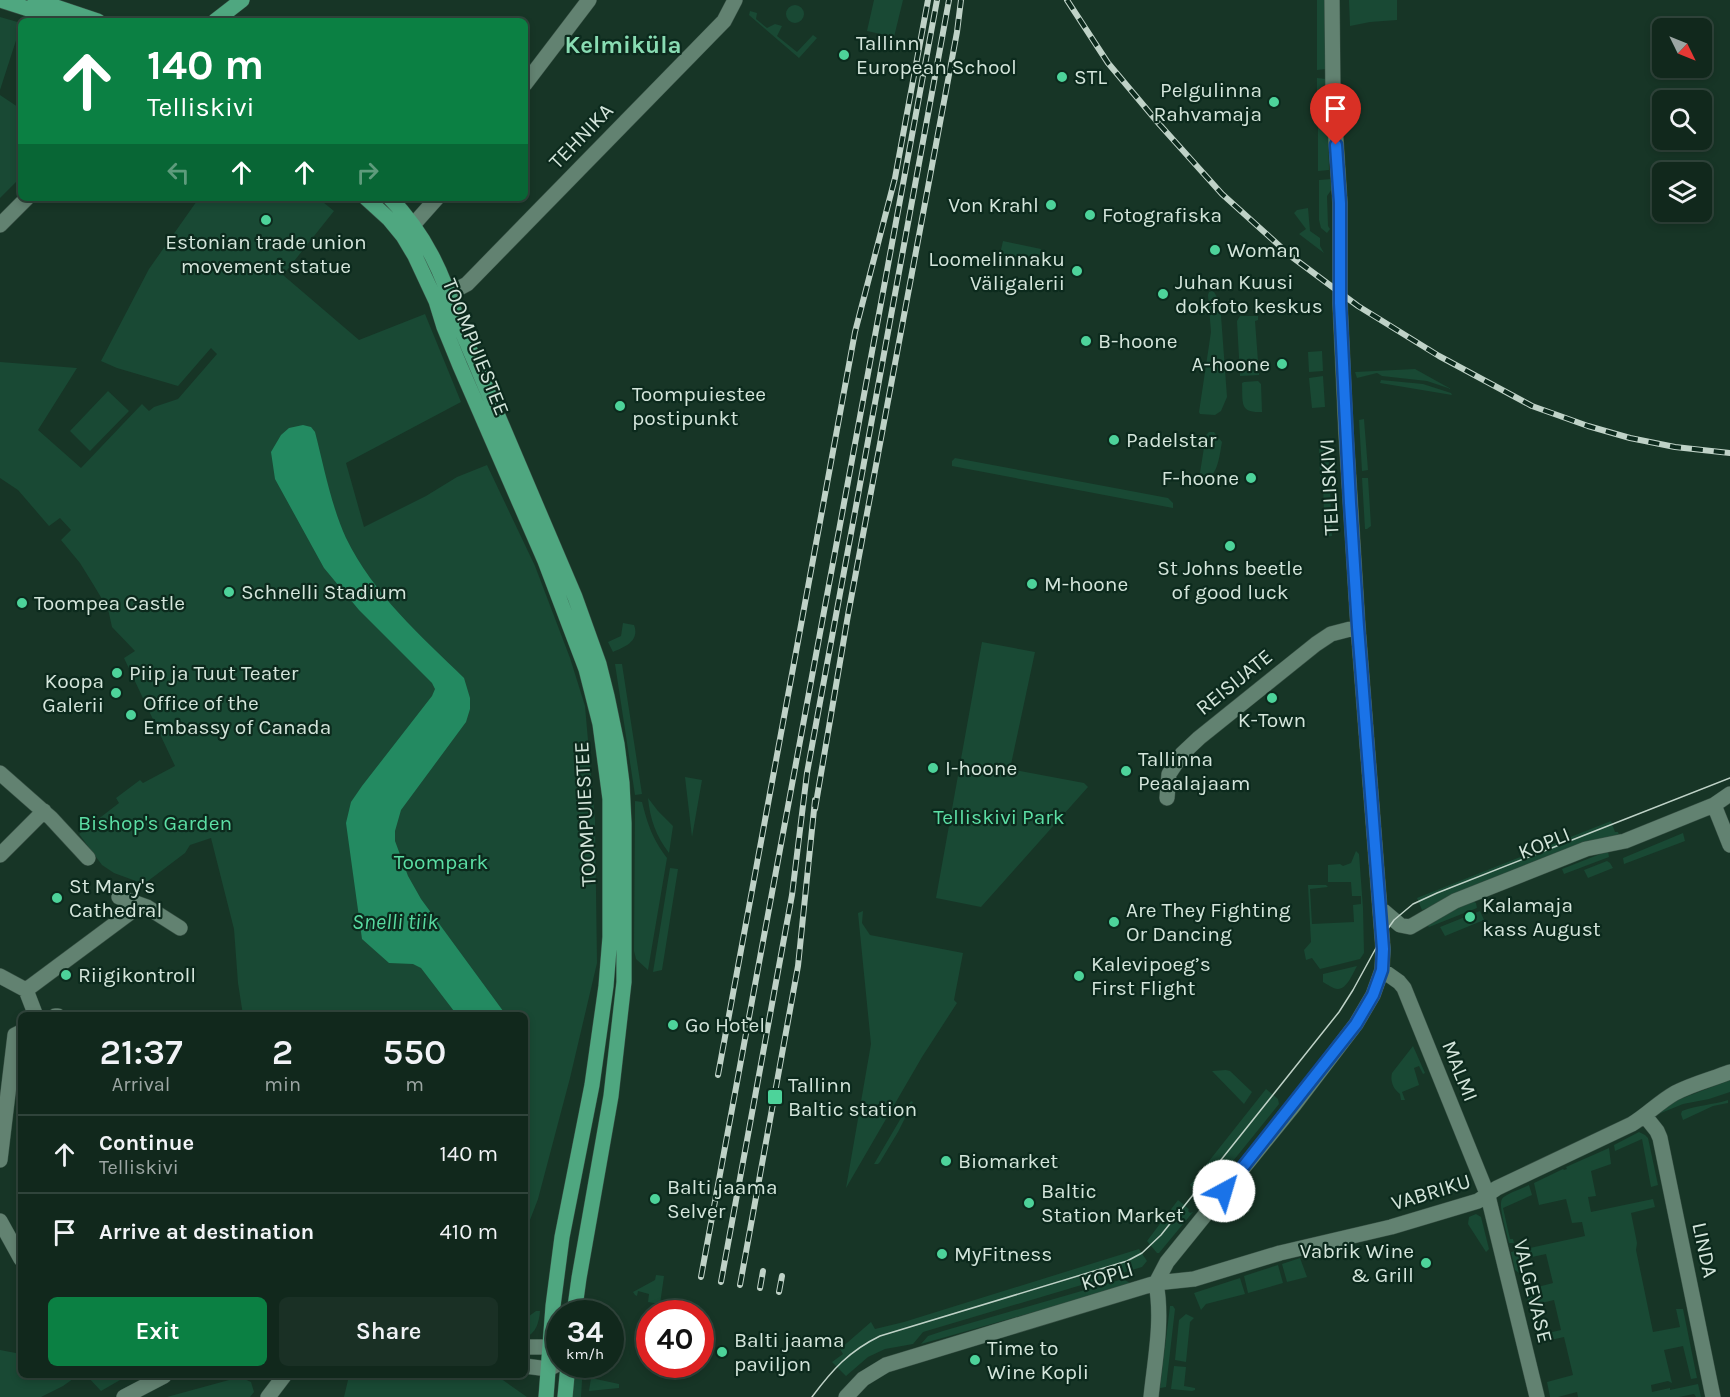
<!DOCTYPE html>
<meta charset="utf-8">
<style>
:root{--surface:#11281c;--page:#1a3025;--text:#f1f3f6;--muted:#9ca6a3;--line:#30443b;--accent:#0b8043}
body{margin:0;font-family:Karla,sans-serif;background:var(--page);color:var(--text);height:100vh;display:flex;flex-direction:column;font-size:22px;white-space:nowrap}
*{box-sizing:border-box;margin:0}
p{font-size:20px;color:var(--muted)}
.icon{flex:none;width:33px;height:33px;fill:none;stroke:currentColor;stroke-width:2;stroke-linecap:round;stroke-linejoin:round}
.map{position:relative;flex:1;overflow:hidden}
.sheet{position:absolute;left:18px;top:1012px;width:510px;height:366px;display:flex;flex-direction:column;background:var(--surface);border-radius:9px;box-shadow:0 3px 9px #0003,0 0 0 2px var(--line)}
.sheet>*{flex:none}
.top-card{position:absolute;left:18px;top:18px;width:510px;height:183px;border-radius:9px;box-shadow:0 3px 9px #0003,0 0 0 2px var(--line);background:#0b8043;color:#fff;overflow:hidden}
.needle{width:39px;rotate:133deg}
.buttons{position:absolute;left:1652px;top:18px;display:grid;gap:12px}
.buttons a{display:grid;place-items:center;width:60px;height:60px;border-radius:9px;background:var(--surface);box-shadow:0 3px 9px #0003,0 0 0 2px var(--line);font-size:30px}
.speed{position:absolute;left:546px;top:1300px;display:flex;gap:12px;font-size:30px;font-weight:700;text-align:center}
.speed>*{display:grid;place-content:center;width:78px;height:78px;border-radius:50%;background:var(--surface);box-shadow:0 3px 9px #0003,0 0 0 2px var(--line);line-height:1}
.speed small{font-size:15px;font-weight:400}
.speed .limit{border:9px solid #d22;background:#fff;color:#111}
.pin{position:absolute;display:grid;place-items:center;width:51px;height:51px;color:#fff;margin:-62px -26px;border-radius:50% 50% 50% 0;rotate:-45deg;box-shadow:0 0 6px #0007}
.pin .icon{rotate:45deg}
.me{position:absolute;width:66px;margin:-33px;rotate:39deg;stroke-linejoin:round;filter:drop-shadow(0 0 4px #0008)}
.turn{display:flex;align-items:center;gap:21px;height:126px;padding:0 30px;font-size:27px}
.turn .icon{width:78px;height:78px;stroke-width:2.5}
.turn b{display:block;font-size:42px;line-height:51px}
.lanes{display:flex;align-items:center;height:57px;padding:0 30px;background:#0003;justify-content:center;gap:30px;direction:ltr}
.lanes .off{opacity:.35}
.eta{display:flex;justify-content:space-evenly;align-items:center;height:102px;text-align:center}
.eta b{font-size:36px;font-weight:600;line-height:42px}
.action{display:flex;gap:12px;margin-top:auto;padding:12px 30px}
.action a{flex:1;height:69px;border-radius:9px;background:var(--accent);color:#fff;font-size:24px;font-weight:600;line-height:69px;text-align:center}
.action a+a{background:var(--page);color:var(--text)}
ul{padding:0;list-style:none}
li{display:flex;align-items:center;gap:18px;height:78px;padding:0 30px;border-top:2px solid var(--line)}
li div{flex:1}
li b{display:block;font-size:22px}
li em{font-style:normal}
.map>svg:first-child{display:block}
.green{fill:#194934}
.water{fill:#238a61}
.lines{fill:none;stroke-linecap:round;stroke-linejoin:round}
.minor-casing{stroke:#375044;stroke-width:16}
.major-casing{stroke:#375044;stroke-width:16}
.minor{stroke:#628271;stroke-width:15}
.major{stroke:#4fa780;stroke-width:15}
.tram{stroke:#bfd2c7;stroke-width:1.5}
.rail-casing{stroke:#bfd2c7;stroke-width:6}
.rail{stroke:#0c2a1d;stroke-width:4;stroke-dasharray:11;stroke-linecap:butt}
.route-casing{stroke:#114b97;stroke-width:15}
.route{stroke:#1a73e8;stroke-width:10}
.poi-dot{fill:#4dd39a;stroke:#0c2a1d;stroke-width:2}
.labels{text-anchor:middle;stroke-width:4.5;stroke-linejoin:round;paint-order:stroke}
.poi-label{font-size:21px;fill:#d4e5db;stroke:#0c2a1d;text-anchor:start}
.street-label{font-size:21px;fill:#d4e5db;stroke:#0c2a1d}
.park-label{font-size:21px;fill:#5cdfa5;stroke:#0c2a1d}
.water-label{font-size:22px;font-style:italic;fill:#57daa0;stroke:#0c2a1d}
.quarter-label{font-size:24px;font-weight:bold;fill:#89dcb3;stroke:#0c2a1d}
</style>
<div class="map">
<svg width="1730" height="1397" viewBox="0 0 1730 1397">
<rect width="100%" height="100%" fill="#173526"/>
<!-- green -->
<path class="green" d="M874 0H903L894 37 867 31Z
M1317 0H1325L1326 69 1317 70Z
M1349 0H1397V20L1370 22 1350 26Z
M786 14a9 9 0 1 1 18 0a9 9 0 1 1-18 0Z
M750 11 757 13 756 19 767 28 775 24 782 26 777 36 797 52 813 35 817 38 799 58 749 15Z
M0 17 21 23V25L0 90Z
M1317 78 1326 79 1327 114H1317Z
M0 95 21 109V177L0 198Z
M1328 125 1329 170 1318 171V127Z
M1332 179V189L1327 196 1328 226 1330 229 1327 233 1321 228 1319 220V180Z
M199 198H318L334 211 283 275 359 340 425 314 461 402 346 463 364 527 426 496 457 477 487 465 535 566 570 658 585 706 595 820 597 963 570 1078 538 1199 525 1233V1016L243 1015 238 983 234 929 211 838 190 845 185 853 144 884 114 873 102 865 79 834 119 803 116 798 140 780 143 783 175 766 124 658 135 651 112 627 108 609 93 584 80 563 61 540 71 530 60 518 49 526 18 490 0 478V362L77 368 38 430 81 468 142 404 149 411 154 407 178 399 217 354 211 348 178 386 117 368 101 361 149 269Z
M1308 208 1310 231 1320 238V246L1324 253 1299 234 1306 229 1294 213 1297 210Z
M1003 241 1041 249 1038 262 1000 254Z
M1212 291 1214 292 1220 302 1227 397 1221 411 1215 415 1200 414 1199 412 1211 332 1208 295 1209 292Z
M1240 316H1258V320L1255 321 1259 375 1240 376 1237 321Z
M1322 351 1323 371 1309 372 1308 352Z
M1415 369 1451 389 1427 381 1382 376 1377 373 1357 378 1355 372Z
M1323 376 1325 407 1312 408 1309 378Z
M1381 380 1423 384 1451 393 1452 395 1380 383Z
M1258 381 1261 384 1262 412C1239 413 1243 403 1242 383L1244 382Z
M108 391 129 411 90 451 70 431Z
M1364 419 1368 470 1362 471 1359 420Z
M1209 432H1214L1222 442C1219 458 1218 477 1201 484L1199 479 1206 435Z
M1328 442 1329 469 1320 476 1319 443Z
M955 458 1168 498 1173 503V508L952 466V461Z
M1362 478H1368L1371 526 1367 529H1365Z
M1323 486 1330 489 1332 536 1325 537Z
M623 623 634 625C640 641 625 647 613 652L608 642 621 636Z
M982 642 1035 652 1010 769 1084 783 1088 787 981 907 936 898Z
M615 664H622L642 794 635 795Z
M685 777 702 780 692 837Z
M648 798 658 811 673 826 669 853C656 836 650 819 648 798Z
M635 801 642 802C648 825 652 838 667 858L648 970 636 959 634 951Z
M1611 821 1615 832H1618L1620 838 1596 842 1422 910 1417 898Z
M1683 833 1685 841 1624 864 1623 858Z
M1356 851 1359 854 1363 908 1364 953 1360 959 1320 969 1312 958 1306 960 1304 950 1311 942 1308 885H1326L1328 887 1310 889 1312 924 1354 922 1353 905 1361 904V896H1352L1351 882H1328V865L1340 864 1343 866 1351 863Z
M1608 851 1609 857 1564 874 1562 869Z
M1607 861 1610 863 1613 868 1588 878 1584 870Z
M670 868 678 869 662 970 653 972Z
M1469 899 1476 903 1477 908 1429 927 1427 925Z
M863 911 862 923 870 935 963 953 954 1000 957 1003 922 1057 846 1188 871 1044 858 913Z
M1480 911 1484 920 1445 936 1440 927Z
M1357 966C1353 973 1347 989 1338 989 1333 989 1327 984 1323 982V974Z
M1413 1046 1425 1073 1423 1074 1419 1066 1414 1068 1419 1085 1402 1092 1405 1100H1401L1400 1094C1393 1089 1390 1081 1392 1073Z
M1226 1070 1230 1071 1252 1092 1244 1104 1212 1071Z
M1730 1080V1092L1709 1099 1683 1104 1656 1115 1675 1101Z
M1266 1089 1278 1099 1279 1104 1204 1197 1190 1185Z
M1728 1100V1103L1713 1106 1683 1120 1681 1114 1682 1111C1697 1105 1713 1105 1728 1100Z
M911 1101 913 1102 898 1132 880 1162 878 1164H874Z
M1639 1132 1645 1135 1648 1138 1658 1185 1651 1187 1642 1139 1615 1151 1614 1145Z
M1609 1148 1611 1164 1591 1171 1596 1196 1588 1197 1591 1212 1653 1199 1655 1207 1631 1213 1637 1243 1636 1250 1653 1332 1680 1327 1676 1309H1683L1697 1378 1691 1379 1683 1346 1664 1350 1672 1383 1668 1381 1651 1385 1652 1392 1670 1388V1390L1698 1384 1701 1397H1696L1694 1394 1679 1397H1578L1577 1392 1558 1397H1550L1547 1382 1573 1375 1564 1337 1537 1343 1535 1336 1561 1330 1554 1300 1529 1306 1526 1290 1553 1283 1546 1254 1518 1260 1521 1272 1519 1273 1515 1270 1511 1252 1585 1236 1582 1222 1572 1223 1566 1199 1539 1205 1534 1183 1563 1169 1564 1170 1567 1169 1566 1167Z
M1529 1185 1532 1195 1503 1208 1510 1239H1513L1514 1243H1509C1507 1234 1498 1206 1502 1199 1505 1194 1524 1188 1529 1185Z
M1178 1200 1189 1209 1188 1211 1190 1213 1193 1212 1159 1253H1157L1147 1241Z
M1476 1214 1481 1217 1489 1249 1486 1252 1468 1224 1469 1217Z
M1139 1249 1147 1261 1142 1267 923 1332 913 1344 885 1349 868 1357 846 1376 832 1362 843 1354 840 1349 871 1322 875 1329 904 1322Z
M1300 1258 1307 1277 1287 1282 1282 1264Z
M1278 1265 1283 1283 1248 1293 1244 1276Z
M656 1275 664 1276 660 1304 648 1302 649 1294 638 1291 637 1296 635 1295 633 1292 655 1280Z
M1240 1278 1245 1294 1206 1304 1201 1310 1194 1293Z
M1123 1279 1130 1283 1119 1288 921 1344 928 1336 943 1331Z
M1170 1306H1173L1175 1309 1166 1387 1160 1388Z
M536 1311H540C539 1323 536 1333 525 1338V1319Z
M614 1313C622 1318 625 1332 624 1341H611L610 1314H608Z
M1186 1314 1194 1318 1190 1322 1186 1362 1175 1360 1179 1320Z
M0 1350 21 1354V1376H77L63 1386 41 1397H0Z
M575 1365H583L581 1397H572Z
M1174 1366 1186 1367 1184 1386 1195 1388V1390L1192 1391 1171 1389Z
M87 1376H127L101 1391Z
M353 1376H497L527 1397H344L348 1380Z
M240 1377 251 1382 254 1392 250 1397H167Z
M591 1378 619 1384V1388L589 1391Z"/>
<!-- water -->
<path class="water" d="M303 425 311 427 315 432C324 467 331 505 346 538 373 594 421 636 464 678L470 698V709L466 722 401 810 395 831V841L408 876 421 899 506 1015H457L421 968 413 964 389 963 362 939 346 823 351 802 362 786 432 696 435 689 432 683 359 610 324 568 275 479 271 452 281 435 289 428Z"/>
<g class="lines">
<!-- minor casing -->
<g class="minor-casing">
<path id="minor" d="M525 84 589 0
M0 225 27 198
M405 234 437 198
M439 299 467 284 724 21 735 0
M0 773 51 818 88 858
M1167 798 1169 774 1182 754 1199 738 1316 644 1331 634 1358 627
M1714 805 1730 845
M0 855 44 811
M119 897 147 907 180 928
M1380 908 1400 925 1410 927 1455 901 1586 849 1625 841 1714 805 1730 794
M1382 970 1399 982 1404 988 1488 1196 1537 1397
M0 976 26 990
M26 990 139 906
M26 990 36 1016
M55 1016H58
M1645 1116 1657 1131 1660 1138 1713 1397
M0 1160 15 1035 21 1032
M0 1221 21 1259
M1156 1283 1167 1262 1295 1104 1356 1024 1373 995 1382 970 1383 949 1358 627 1346 433 1340 303V203L1333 95 1332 0
M525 1347H549L560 1353
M525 1366 548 1369 560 1363
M124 1397 164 1376
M268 1397 284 1376
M846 1397 863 1379 886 1365 1156 1283 1194 1279 1280 1253 1391 1227 1478 1201 1497 1188 1632 1124C1647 1115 1659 1102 1675 1093 1692 1084 1712 1079 1730 1072
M1151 1397C1155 1359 1163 1320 1156 1283"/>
</g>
<!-- major casing -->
<g class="major-casing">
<path id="major" d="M0 0 66 21
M35 0 98 21
M215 21 242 0
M366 198 389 219 403 236 415 256 436 301 444 327 460 366 545 561 586 669 600 724 610 799V937L606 986 592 1085 562 1237 553 1306 546 1397
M390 198C426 235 443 274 458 322L575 597 599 664 607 696 617 744 622 783 624 823V982L611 1096 579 1278 574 1314
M565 1397 568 1365"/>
</g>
<!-- minor -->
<use href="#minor" class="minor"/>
<!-- major -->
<use href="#major" class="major"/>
<!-- tram -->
<path class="tram" d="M812 1397C832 1370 849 1351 880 1336L1127 1261 1142 1253 1161 1235 1339 1012 1353 990 1382 937 1394 920 1413 904 1437 893 1730 778"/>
<!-- rail casing -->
<g class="rail-casing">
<path id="rail" d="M1067 0 1108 63 1160 125 1222 194 1292 257 1358 306 1439 356 1532 406 1588 426 1630 438 1675 447 1730 453
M815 809 848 615 957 32 961 0
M718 1075 855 332 895 178 928 0
M701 1277 937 0
M721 1282 792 895 807 773 949 0
M740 1285 798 966 815 800
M760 1288 763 1271
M779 1292 782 1276"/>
</g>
<!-- rail -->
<use href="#rail" class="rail"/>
</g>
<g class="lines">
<!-- route casing -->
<g class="route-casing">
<path id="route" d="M1224 1191 1356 1024 1373 995 1382 970 1383 949 1358 627 1350 503 1340 303V203L1336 145"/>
</g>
<!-- route -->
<use href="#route" class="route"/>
</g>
<!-- markers -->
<g class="poi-dot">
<circle cx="844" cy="55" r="6"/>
<circle cx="1062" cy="77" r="6"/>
<circle cx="1274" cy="102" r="6"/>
<circle cx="1051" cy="205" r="6"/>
<circle cx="1090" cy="215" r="6"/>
<circle cx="266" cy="220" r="6"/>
<circle cx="1215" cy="250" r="6"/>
<circle cx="1077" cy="271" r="6"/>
<circle cx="1163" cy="294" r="6"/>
<circle cx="1086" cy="341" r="6"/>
<circle cx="1282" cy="364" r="6"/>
<circle cx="620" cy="406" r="6"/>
<circle cx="1114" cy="440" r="6"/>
<circle cx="1251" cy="478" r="6"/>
<circle cx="1230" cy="546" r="6"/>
<circle cx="1032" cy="584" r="6"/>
<circle cx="229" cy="592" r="6"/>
<circle cx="22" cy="603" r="6"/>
<circle cx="117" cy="673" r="6"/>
<circle cx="116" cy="693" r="6"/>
<circle cx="1272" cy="698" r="6"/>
<circle cx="131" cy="715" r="6"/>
<circle cx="933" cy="768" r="6"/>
<circle cx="1126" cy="771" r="6"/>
<circle cx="57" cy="898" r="6"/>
<circle cx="1470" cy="917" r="6"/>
<circle cx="1114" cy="922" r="6"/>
<circle cx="66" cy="975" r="6"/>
<circle cx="1079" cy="976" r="6"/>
<circle cx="673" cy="1025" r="6"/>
<rect x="767" y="1089" width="16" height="16" rx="3"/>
<circle cx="946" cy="1161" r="6"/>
<circle cx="655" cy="1199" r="6"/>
<circle cx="1029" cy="1203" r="6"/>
<circle cx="942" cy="1254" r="6"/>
<circle cx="1426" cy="1263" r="6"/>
<circle cx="722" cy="1352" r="6"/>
<circle cx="975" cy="1360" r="6"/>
</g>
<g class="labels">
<!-- poi labels -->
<g class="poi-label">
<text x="856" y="50">Tallinn<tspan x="856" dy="24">European School</tspan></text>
<text x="1074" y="84">STL</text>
<text x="1262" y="97" text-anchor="end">Pelgulinna<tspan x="1262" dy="24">Rahvamaja</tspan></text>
<text x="1039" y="212" text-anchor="end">Von Krahl</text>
<text x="1102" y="222">Fotografiska</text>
<text x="266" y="249" text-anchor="middle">Estonian trade union<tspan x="266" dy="24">movement statue</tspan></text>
<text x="1227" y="257">Woman</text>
<text x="1065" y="266" text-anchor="end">Loomelinnaku<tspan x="1065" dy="24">Väligalerii</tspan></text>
<text x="1175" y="289">Juhan Kuusi<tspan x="1175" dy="24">dokfoto keskus</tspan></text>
<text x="1098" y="348">B-hoone</text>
<text x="1270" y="371" text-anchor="end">A-hoone</text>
<text x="632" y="401">Toompuiestee<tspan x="632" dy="24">postipunkt</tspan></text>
<text x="1126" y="447">Padelstar</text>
<text x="1239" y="485" text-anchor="end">F-hoone</text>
<text x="1230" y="575" text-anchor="middle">St Johns beetle<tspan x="1230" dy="24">of good luck</tspan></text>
<text x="1044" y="591">M-hoone</text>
<text x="241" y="599">Schnelli Stadium</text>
<text x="34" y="610">Toompea Castle</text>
<text x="129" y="680">Piip ja Tuut Teater</text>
<text x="104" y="688" text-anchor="end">Koopa<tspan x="104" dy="24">Galerii</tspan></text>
<text x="143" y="710">Office of the<tspan x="143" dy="24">Embassy of Canada</tspan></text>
<text x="1272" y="727" text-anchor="middle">K-Town</text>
<text x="1138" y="766">Tallinna<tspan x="1138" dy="24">Peaalajaam</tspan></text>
<text x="945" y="775">I-hoone</text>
<text x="69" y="893">St Mary's<tspan x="69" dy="24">Cathedral</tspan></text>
<text x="1482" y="912">Kalamaja<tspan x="1482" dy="24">kass August</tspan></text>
<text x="1126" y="917">Are They Fighting<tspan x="1126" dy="24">Or Dancing</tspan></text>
<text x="1091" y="971">Kalevipoeg’s<tspan x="1091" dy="24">First Flight</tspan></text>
<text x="78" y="982">Riigikontroll</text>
<text x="685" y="1032">Go Hotel</text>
<text x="788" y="1092">Tallinn<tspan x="788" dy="24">Baltic station</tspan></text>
<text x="958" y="1168">Biomarket</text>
<text x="667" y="1194">Balti jaama<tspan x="667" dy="24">Selver</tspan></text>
<text x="1041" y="1198">Baltic<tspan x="1041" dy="24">Station Market</tspan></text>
<text x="1414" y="1258" text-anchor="end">Vabrik Wine<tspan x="1414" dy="24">&amp; Grill</tspan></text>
<text x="954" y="1261">MyFitness</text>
<text x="734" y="1347">Balti jaama<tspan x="734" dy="24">paviljon</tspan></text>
<text x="987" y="1355">Time to<tspan x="987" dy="24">Wine Kopli</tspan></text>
</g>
<!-- street labels -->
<g class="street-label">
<text transform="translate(581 136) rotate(-46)" y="7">TEHNIKA</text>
<text transform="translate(476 347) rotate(68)" y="7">TOOMPUIESTEE</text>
<text transform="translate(1329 487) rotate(-93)" y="7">TELLISKIVI</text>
<text transform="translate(1234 682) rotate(-39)" y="7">REISIJATE</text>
<text transform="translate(585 814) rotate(-93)" y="7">TOOMPUIESTEE</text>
<text transform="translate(1544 843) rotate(-22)" y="7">KOPLI</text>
<text transform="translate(1460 1071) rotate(68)" y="7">MALMI</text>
<text transform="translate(1431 1192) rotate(-17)" y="7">VABRIKU</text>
<text transform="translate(1705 1250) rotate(78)" y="7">LINDA</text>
<text transform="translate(1107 1276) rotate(-17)" y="7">KOPLI</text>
<text transform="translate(1533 1291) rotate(76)" y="7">VALGEVASE</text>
</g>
<!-- park labels -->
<g class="park-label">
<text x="999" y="824">Telliskivi Park</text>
<text x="155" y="830">Bishop's Garden</text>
<text x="441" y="869">Toompark</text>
</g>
<!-- water labels -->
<g class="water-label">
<text x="395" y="929">Snelli tiik</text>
</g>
<!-- quarter labels -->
<g class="quarter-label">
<text x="623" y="53">Kelmiküla</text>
</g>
</g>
</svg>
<div class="buttons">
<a><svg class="needle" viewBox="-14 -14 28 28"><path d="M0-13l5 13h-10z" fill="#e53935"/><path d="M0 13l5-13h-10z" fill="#9ca6a3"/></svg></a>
<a><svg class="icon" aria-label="search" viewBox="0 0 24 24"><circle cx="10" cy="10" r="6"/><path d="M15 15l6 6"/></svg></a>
<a><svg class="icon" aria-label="layers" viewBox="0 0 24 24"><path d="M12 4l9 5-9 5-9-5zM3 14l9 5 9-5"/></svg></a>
</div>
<div class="speed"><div>34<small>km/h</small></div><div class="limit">40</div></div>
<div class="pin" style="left:1336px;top:145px;background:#d93025"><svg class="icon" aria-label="arrive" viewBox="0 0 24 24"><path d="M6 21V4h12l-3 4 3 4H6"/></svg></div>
<svg class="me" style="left:1224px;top:1191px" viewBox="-20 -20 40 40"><circle r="19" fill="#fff"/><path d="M0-13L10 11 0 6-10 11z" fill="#1a73e8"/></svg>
<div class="top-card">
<div class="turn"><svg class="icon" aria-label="ahead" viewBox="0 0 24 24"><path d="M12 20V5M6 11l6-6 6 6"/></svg><div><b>140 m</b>Telliskivi</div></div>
<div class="lanes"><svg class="icon off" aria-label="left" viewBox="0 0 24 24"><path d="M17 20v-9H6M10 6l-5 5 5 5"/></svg><svg class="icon" aria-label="ahead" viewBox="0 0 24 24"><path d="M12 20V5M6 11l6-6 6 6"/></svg><svg class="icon" aria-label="ahead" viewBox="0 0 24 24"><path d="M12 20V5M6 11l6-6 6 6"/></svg><svg class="icon off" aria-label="right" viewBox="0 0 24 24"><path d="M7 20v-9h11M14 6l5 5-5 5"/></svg></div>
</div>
<section class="sheet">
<div class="eta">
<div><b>21:37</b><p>Arrival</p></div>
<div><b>2</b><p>min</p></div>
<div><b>550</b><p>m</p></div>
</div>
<ul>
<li><svg class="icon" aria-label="ahead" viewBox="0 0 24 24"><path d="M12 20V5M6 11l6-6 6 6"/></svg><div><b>Continue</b><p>Telliskivi</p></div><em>140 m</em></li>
<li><svg class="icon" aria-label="arrive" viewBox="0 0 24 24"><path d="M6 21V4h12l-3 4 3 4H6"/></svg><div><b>Arrive at destination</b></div><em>410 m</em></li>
</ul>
<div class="action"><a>Exit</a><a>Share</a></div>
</section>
</div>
